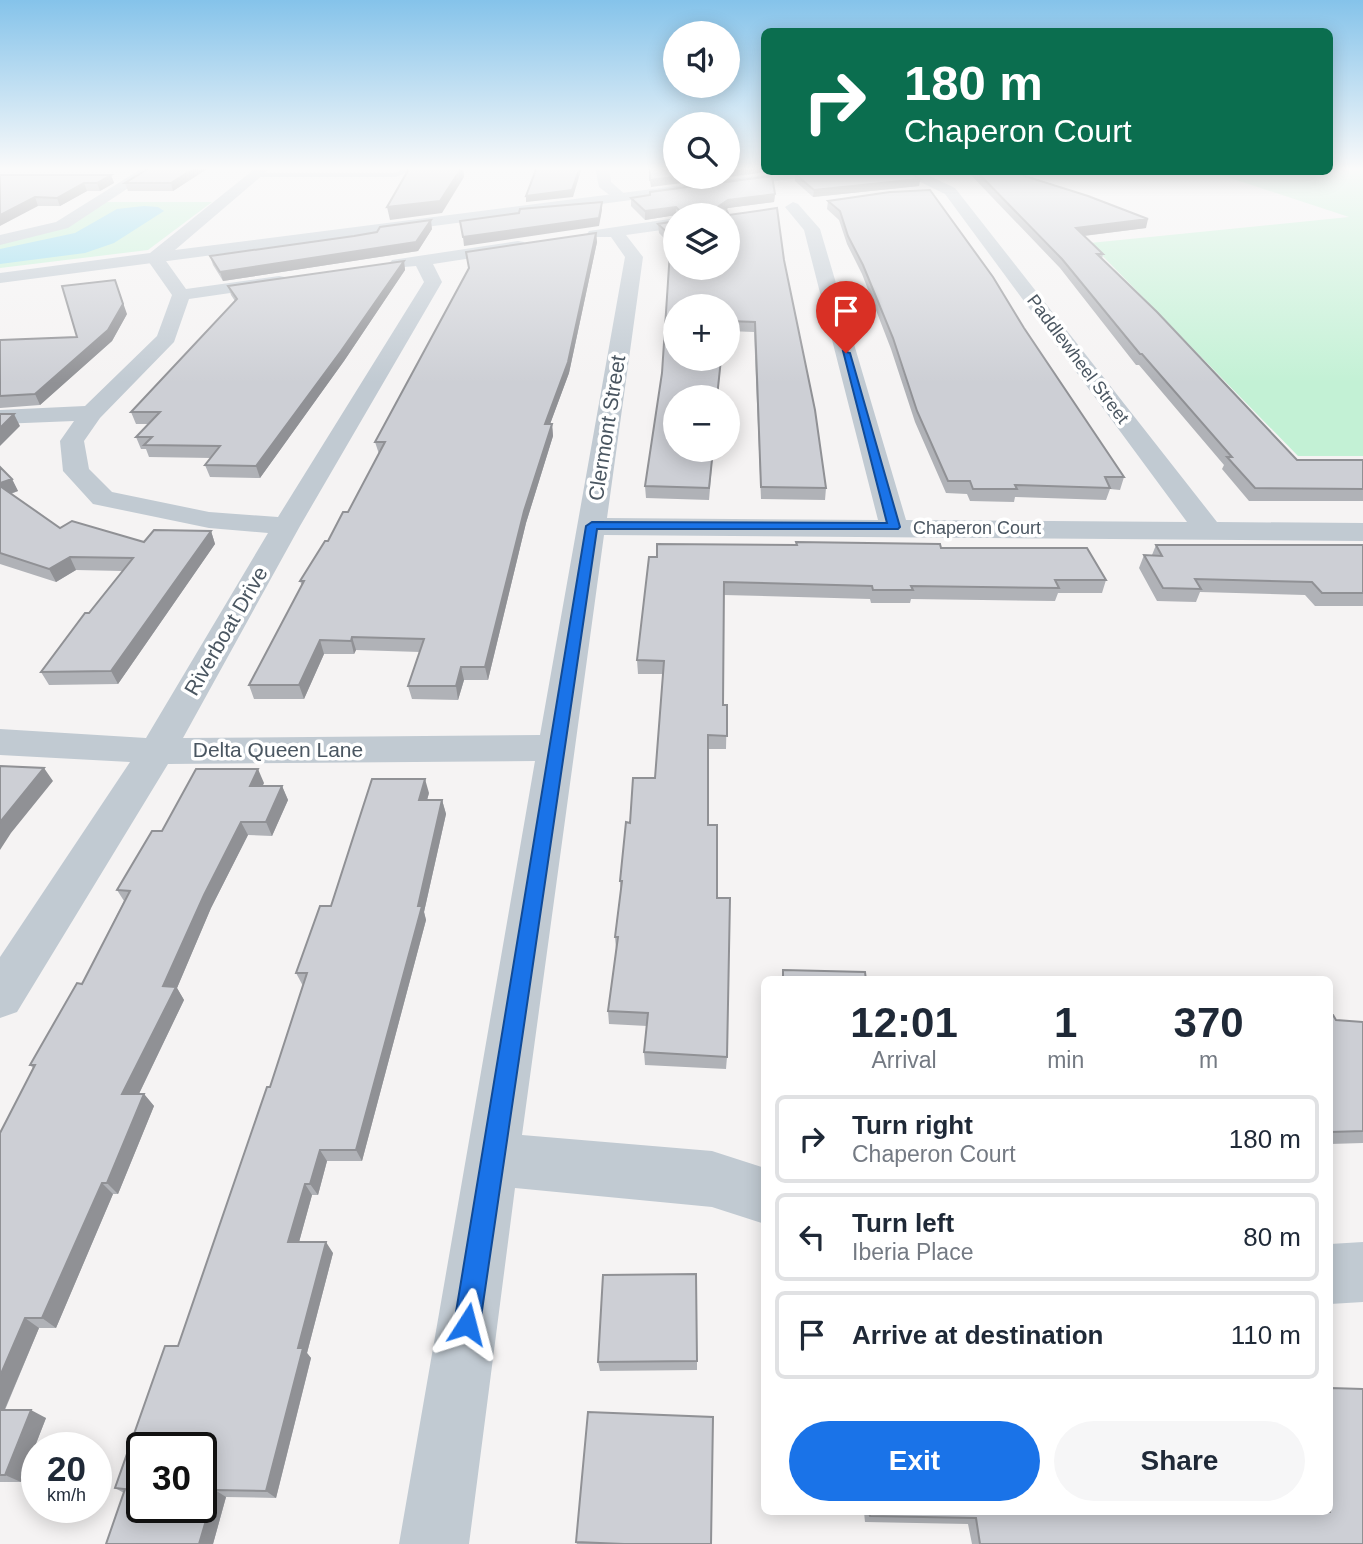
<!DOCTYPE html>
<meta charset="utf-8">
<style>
:root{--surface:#fff;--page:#f6f6f7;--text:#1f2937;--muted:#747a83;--line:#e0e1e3;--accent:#1a73e8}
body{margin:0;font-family:Helvetica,sans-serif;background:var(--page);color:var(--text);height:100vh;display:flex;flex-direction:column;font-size:26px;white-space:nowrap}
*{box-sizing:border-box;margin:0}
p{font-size:23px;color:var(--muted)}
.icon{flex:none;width:38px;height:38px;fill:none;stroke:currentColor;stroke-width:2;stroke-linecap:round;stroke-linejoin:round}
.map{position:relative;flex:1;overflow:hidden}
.sheet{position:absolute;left:761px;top:976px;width:572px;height:539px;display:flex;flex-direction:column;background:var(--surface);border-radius:10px;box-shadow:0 4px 18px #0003}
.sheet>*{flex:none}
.top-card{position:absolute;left:761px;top:28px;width:572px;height:147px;border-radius:10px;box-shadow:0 4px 18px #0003;background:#0b6e4f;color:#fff;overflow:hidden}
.fabs{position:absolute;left:663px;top:21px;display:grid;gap:14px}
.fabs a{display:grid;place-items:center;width:77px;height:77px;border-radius:50%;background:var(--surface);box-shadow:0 4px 18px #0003;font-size:35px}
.speed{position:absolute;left:21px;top:1432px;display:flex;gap:14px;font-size:35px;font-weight:700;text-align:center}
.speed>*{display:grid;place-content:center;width:91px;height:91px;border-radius:50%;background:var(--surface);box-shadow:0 4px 18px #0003;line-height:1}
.speed small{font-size:18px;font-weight:400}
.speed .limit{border:4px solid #111;border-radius:10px;background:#fff;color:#111}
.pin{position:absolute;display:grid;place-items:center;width:60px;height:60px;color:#fff;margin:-72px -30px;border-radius:50% 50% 50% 0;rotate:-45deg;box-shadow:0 0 7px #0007}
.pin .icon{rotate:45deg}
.me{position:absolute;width:77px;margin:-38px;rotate:9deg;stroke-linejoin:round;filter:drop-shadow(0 0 5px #0008)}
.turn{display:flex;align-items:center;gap:24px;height:147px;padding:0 28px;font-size:32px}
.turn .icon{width:91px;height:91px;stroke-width:2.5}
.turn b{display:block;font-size:49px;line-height:60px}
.eta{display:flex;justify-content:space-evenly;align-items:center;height:119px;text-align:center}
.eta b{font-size:42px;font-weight:700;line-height:49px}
.action{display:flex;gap:14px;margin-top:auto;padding:14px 28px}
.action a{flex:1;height:80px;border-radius:42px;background:var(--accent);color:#fff;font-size:28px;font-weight:700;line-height:80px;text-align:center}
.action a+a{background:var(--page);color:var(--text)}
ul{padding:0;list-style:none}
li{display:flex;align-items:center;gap:21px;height:88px;margin:0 14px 10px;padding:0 14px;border:4px solid var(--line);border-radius:10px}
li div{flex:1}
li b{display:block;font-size:26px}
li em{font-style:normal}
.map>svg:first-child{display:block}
.green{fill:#c3f1d5}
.water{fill:#90daee}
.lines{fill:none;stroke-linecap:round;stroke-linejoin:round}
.service{fill:#c1cad2;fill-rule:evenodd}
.minor{fill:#c1cad2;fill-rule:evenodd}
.tertiary{fill:#c1cad2;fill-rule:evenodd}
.wall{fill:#b0b2b7}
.shaded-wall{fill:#909195}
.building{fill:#cdcfd5;stroke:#909195;stroke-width:2;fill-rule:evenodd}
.route{fill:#1a73e8;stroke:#114b97;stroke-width:2}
.labels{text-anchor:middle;stroke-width:7;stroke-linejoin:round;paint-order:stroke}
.far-street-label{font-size:18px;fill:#4a5661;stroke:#fff}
.street-label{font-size:21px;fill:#4a5661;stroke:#fff}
</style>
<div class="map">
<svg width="1363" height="1544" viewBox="0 0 1363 1544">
<rect width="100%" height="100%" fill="#f5f3f3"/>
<!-- green -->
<path class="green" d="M1330 167H1363V456H1298L1090 243 1349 217 1212 172H1330Z
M107 202H212L148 250 0 268V242L12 241Z"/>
<!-- water -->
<path class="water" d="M144 206 158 207 164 211 114 243 85 253 0 264V249L75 233 117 209Z"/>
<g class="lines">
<!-- service -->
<path class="service" d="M409 167H419L396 177H256L252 175 256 173H395Z"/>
<!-- minor -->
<path class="minor" d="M144 167H160L68 228 0 245V235L56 222Z
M595 167H609L611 182 628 197 626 200H616L599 187Z
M905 172H921L955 188 1217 522 1363 523V541L604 535 522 1135 712 1151 765 1168V1224L712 1207 515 1188 469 1544H399L535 761 168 764 17 1012 0 1018V957L130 762 0 755V729L146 738 268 533 209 528 93 504 63 471 60 441 74 421 0 424V410L85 406 157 336 172 295 146 258 149 254H161L186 289 279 276 285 277 288 281 285 285 279 286 189 299 174 342 100 418 84 441 89 469 112 492 209 512 278 517 424 282 416 266 392 268 389 264 392 260 518 241 524 242 526 246 518 251 433 264 442 282 300 526 183 738 540 735 625 257 611 237H589L587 234 589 231 676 218V228L626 235 643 257 607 518 878 520 804 230 785 207 793 202 798 204 820 229 906 520 1187 522 945 194 906 175Z
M1363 1242V1302L1330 1304V1244Z"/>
<!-- tertiary -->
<path class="tertiary" d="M257 167H272L175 250 786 172H821L814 176 0 283V273L150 253Z"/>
</g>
<!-- wall -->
<path class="wall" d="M0 167H140L135 169H0Z
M151 167H210L173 191H128L125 183Z
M968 172H1012L1146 228 1084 236 1103 254 1102 259 1297 460H1363V501H1249L1222 469 1224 465 1139 365H1136L1060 268Z
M795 174 920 179 919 186 813 197 795 181Z
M0 175H111L114 183 100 191H87L60 206H38Z
M775 194 774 202 728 208 726 210 729 215 784 260 826 488 825 500 761 499 754 332 728 331V306L676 359H721L709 500 646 498 645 486 662 373 670 244 659 233 658 224 728 215H676L645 220 631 206V198Z
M828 201 1024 328 1124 477 1120 490 1110 489 1106 500 1015 497 1014 502 970 501 967 494 946 493 915 422 891 349 862 274 847 244 839 220 827 209Z
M432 229 418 251 223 281 213 265 210 256Z
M596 233 597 242 569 373 550 424H552L553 436 526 523 488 680H464L458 700 412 699 408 686 420 652 356 650 354 654H324L304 699H254L249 685 302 586 300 581 348 512 379 454 375 442Z
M404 261 405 270 344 361 260 478 210 477 205 465 211 458 149 457 146 449H141L136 437 149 424H136L131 412 235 301 231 295 228 286Z
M127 314 112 341 40 405 0 408V340L77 337Z
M0 467 12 479 18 491 11 494 60 528 144 542 211 531 215 544 118 684 49 685 41 672 123 571 76 570 56 582 0 564Z
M1156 545H1363V606H1315L1305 595 1200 592 1196 602 1157 601 1139 568 1144 555H1152Z
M941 548 1106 580 1102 593H1058L1055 601 911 599 910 603H871L870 599 724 595 723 705H727L726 749H708V825L717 898 727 1057 726 1069 645 1065 644 1052 647 1026 609 1024 608 1011 616 949 615 937 621 895 620 881 630 823 655 778 663 674H638L637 660 649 557Z
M264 783 262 786H282L288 800 272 836 248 835 211 908 177 988 184 1000 139 1094H144L154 1106 118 1194H113L56 1328H39L5 1410 46 1418 21 1482H0V1133L34 1069 30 1065 82 984 124 901 117 890 162 831Z
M429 793 427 800H442L446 814 424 912 426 920 362 1161H327L318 1195H312L299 1242 333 1253 307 1353 311 1358 276 1498 226 1497 213 1544H106L124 1493 115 1488 178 1346 270 1087 303 986 296 973 331 906Z
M1330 1015 1336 1020 1363 1022V1143L1330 1144Z
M697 1361V1370L600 1371 598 1362Z
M864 1512H1330L1363 1544H972L968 1524 865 1522Z
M576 1542 711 1544H577Z"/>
<!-- shaded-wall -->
<path class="shaded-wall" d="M196 167H210L173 191 171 183Z
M456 167H463L464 177 442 213 390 220 387 207Z
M580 167H582L573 197 526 202V196Z
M754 167H765V172H769L728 177V170Z
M111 175 114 183 100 191 97 183Z
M676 177H728L651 187 650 180Z
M920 179 919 186 813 197 814 190Z
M84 183 87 191 60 206 57 198Z
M775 194 774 202 728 208 718 215 719 206 728 200Z
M35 197 38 206 0 226V215Z
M602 202V210L599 226 464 246 463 237Z
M676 207V215L645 220V211Z
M1148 219 1146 228 1074 237 1076 228Z
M431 220 432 229 418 251 223 281 220 272Z
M596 233 597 242 569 373 546 435 545 424Z
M404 261 405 270 344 361 260 478 256 466Z
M115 280 127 314 112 341 40 405 35 394 108 330Z
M14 414 20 426 0 446V428Z
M552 424 553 436 526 523 488 680 485 667 524 511Z
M12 479 18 491 3 496 0 490V483Z
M211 531 215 544 118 684 111 671Z
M70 557 76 570 56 582 49 569Z
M352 637 356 650 354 654 351 641Z
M320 640 324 654 304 699 299 685Z
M461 667 464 680 458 700 456 686Z
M44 768 53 781 11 833 0 850V822Z
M258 769 264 783 256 800 250 786Z
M425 779 429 793 423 814 419 800Z
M282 786 288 800 272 836 266 822Z
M442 800 446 814 424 912 426 920 362 1161 356 1150 418 906Z
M241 822 248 835 211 908 177 988 184 1000 133 1106 122 1094 163 986 204 895Z
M144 1094 154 1106 118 1194 107 1183Z
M320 1150 327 1161 318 1195 310 1184Z
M102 1183 113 1194 56 1328 42 1318Z
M305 1184 312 1195 296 1253 288 1242Z
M326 1242 333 1253 307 1353 311 1358 276 1498 266 1491 298 1348Z
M25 1318 39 1328 1 1418 0 1417V1376Z
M31 1410 46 1418 21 1482 5 1475Z
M215 1490 226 1497 213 1544H199Z"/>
<!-- building -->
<path class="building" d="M151 167H196L171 183H125Z
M410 167H462L440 201 387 207Z
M537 167H580L572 190 526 196Z
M650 167H676V177L650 180Z
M728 167H754L728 170Z
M816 172H909L920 179 814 190 795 174Z
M977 172H1012L1088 196 1148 219 1076 228 1103 254H1097L1157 312 1297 460H1363V489L1255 488 1227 457H1232L1142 354H1140L1062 259Z
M0 175H111L97 183H84L57 198 35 197 0 215Z
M772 176 775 194 728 200 719 206 726 209 729 215 777 208 784 260 815 410 826 488 761 487 755 322 728 321V306H676V359H721L717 397H676V450H713L709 488 645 486 662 373 671 236 658 224 676 221V268H728V215H678L679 210 676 207 645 211 631 198 650 195V192Z
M930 190 993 277 1024 328 1124 477H1105L1110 488 1015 485 1017 489H973L970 481H948L917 411 893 338 863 265 848 236 840 211 828 201 890 192Z
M602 202 599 218 463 237 460 221 519 213 520 209Z
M431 220 416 242 220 272 210 256 354 236 377 232 380 227Z
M596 233 568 362 545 424H552L524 511 485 667H461L456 686H408L424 639 352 637 351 641 320 640 299 685H249L304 581H300L325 541H328L343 512H348L385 442H375L469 268 466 252Z
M404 261 341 351 256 466 205 465 220 446 144 445 152 437H136L160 412H131L237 299 228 286Z
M115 280 123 304 108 330 35 394 0 396V340L77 337 62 286Z
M0 414H14L0 428Z
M0 467 12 479 0 483Z
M0 486 60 528 72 521 144 542 154 530 211 531 111 671 41 672 85 613H89L133 558 70 557 49 569 0 553Z
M796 542 940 544 941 548H1087L1106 580H1055L1059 588 911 586 913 590H873L872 586 724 582 723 705H727V736L708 735V825H717V898H730L727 1057 644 1052 648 1013 608 1011 618 937H615L622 881H620L626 822 630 823 633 778H655L664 661 637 660 649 557H657V544L797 545Z
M1156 545H1363V593H1322L1312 582 1195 579 1201 589 1163 588 1144 555 1162 556Z
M0 766 44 768 0 822Z
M196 769H258L250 786H282L266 822H241L204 895 163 986 176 987 122 1094H144L107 1183H102L42 1318H25L0 1376V1133L35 1065H30L77 983 82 984 130 891 117 890 152 831H162Z
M372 779H425L419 800H442L418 906H422L356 1150H320L310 1184H305L288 1242H326L298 1348H303L266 1491 215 1490 199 1544H106L125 1489 115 1488 165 1346H178L267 1087H270L307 973H296L320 906H331ZM142 1447H201V1507H142Z
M783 970 865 972 866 980H783Z
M1330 1015H1333L1336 1020 1363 1022V1131L1330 1132Z
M696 1274 697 1361 598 1362 603 1275Z
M1330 1388 1363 1389V1544H980L976 1518 870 1516 869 1512H1330Z
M0 1410H31L5 1475H0Z
M588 1412 713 1417 711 1544H624L576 1542Z"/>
<!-- sky -->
<linearGradient id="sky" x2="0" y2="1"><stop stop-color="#85c3ea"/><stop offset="0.44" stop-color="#fafafa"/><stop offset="1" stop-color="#fafafa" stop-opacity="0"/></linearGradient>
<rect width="1363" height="383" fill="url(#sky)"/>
<!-- route -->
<path class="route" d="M843 351 850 353 900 527 898 529H597L480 1324 476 1333 467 1337 458 1333 454 1324 586 526 592 522 887 523Z"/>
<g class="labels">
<!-- far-street labels -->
<g class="far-street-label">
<text transform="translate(1078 359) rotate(53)" y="6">Paddlewheel Street</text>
<text x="977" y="534">Chaperon Court</text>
</g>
<!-- street labels -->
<g class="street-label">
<text transform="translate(607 428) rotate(-81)" y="7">Clermont Street</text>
<text transform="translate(226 631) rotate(-60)" y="7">Riverboat Drive</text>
<text x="278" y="757">Delta Queen Lane</text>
</g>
</g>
</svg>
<div class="fabs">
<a><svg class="icon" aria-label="sound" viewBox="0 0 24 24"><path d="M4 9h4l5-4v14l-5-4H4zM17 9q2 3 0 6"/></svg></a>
<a><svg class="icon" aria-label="search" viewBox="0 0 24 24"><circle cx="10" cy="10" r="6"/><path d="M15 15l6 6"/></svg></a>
<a><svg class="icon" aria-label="layers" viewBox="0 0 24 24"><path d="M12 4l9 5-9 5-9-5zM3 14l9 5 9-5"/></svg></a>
<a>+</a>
<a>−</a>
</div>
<div class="speed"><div>20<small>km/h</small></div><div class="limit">30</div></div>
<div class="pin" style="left:846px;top:353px;background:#d93025"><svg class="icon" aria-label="arrive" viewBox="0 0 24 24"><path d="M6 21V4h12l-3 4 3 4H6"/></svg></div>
<svg class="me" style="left:467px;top:1324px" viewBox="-20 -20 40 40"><path d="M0-17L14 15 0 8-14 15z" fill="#1a73e8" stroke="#fff" stroke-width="4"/></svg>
<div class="top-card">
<div class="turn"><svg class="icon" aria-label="right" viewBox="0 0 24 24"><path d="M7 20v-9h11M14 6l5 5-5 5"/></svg><div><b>180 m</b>Chaperon Court</div></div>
</div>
<section class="sheet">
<div class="eta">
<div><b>12:01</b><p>Arrival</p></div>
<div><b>1</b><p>min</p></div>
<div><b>370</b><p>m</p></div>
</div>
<ul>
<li><svg class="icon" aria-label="right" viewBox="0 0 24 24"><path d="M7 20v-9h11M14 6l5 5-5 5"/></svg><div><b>Turn right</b><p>Chaperon Court</p></div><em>180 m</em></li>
<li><svg class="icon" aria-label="left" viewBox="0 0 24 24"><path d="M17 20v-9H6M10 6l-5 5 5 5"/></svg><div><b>Turn left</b><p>Iberia Place</p></div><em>80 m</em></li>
<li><svg class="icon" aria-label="arrive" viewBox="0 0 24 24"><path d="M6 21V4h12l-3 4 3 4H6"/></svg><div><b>Arrive at destination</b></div><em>110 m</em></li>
</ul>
<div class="action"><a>Exit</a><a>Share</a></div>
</section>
</div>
